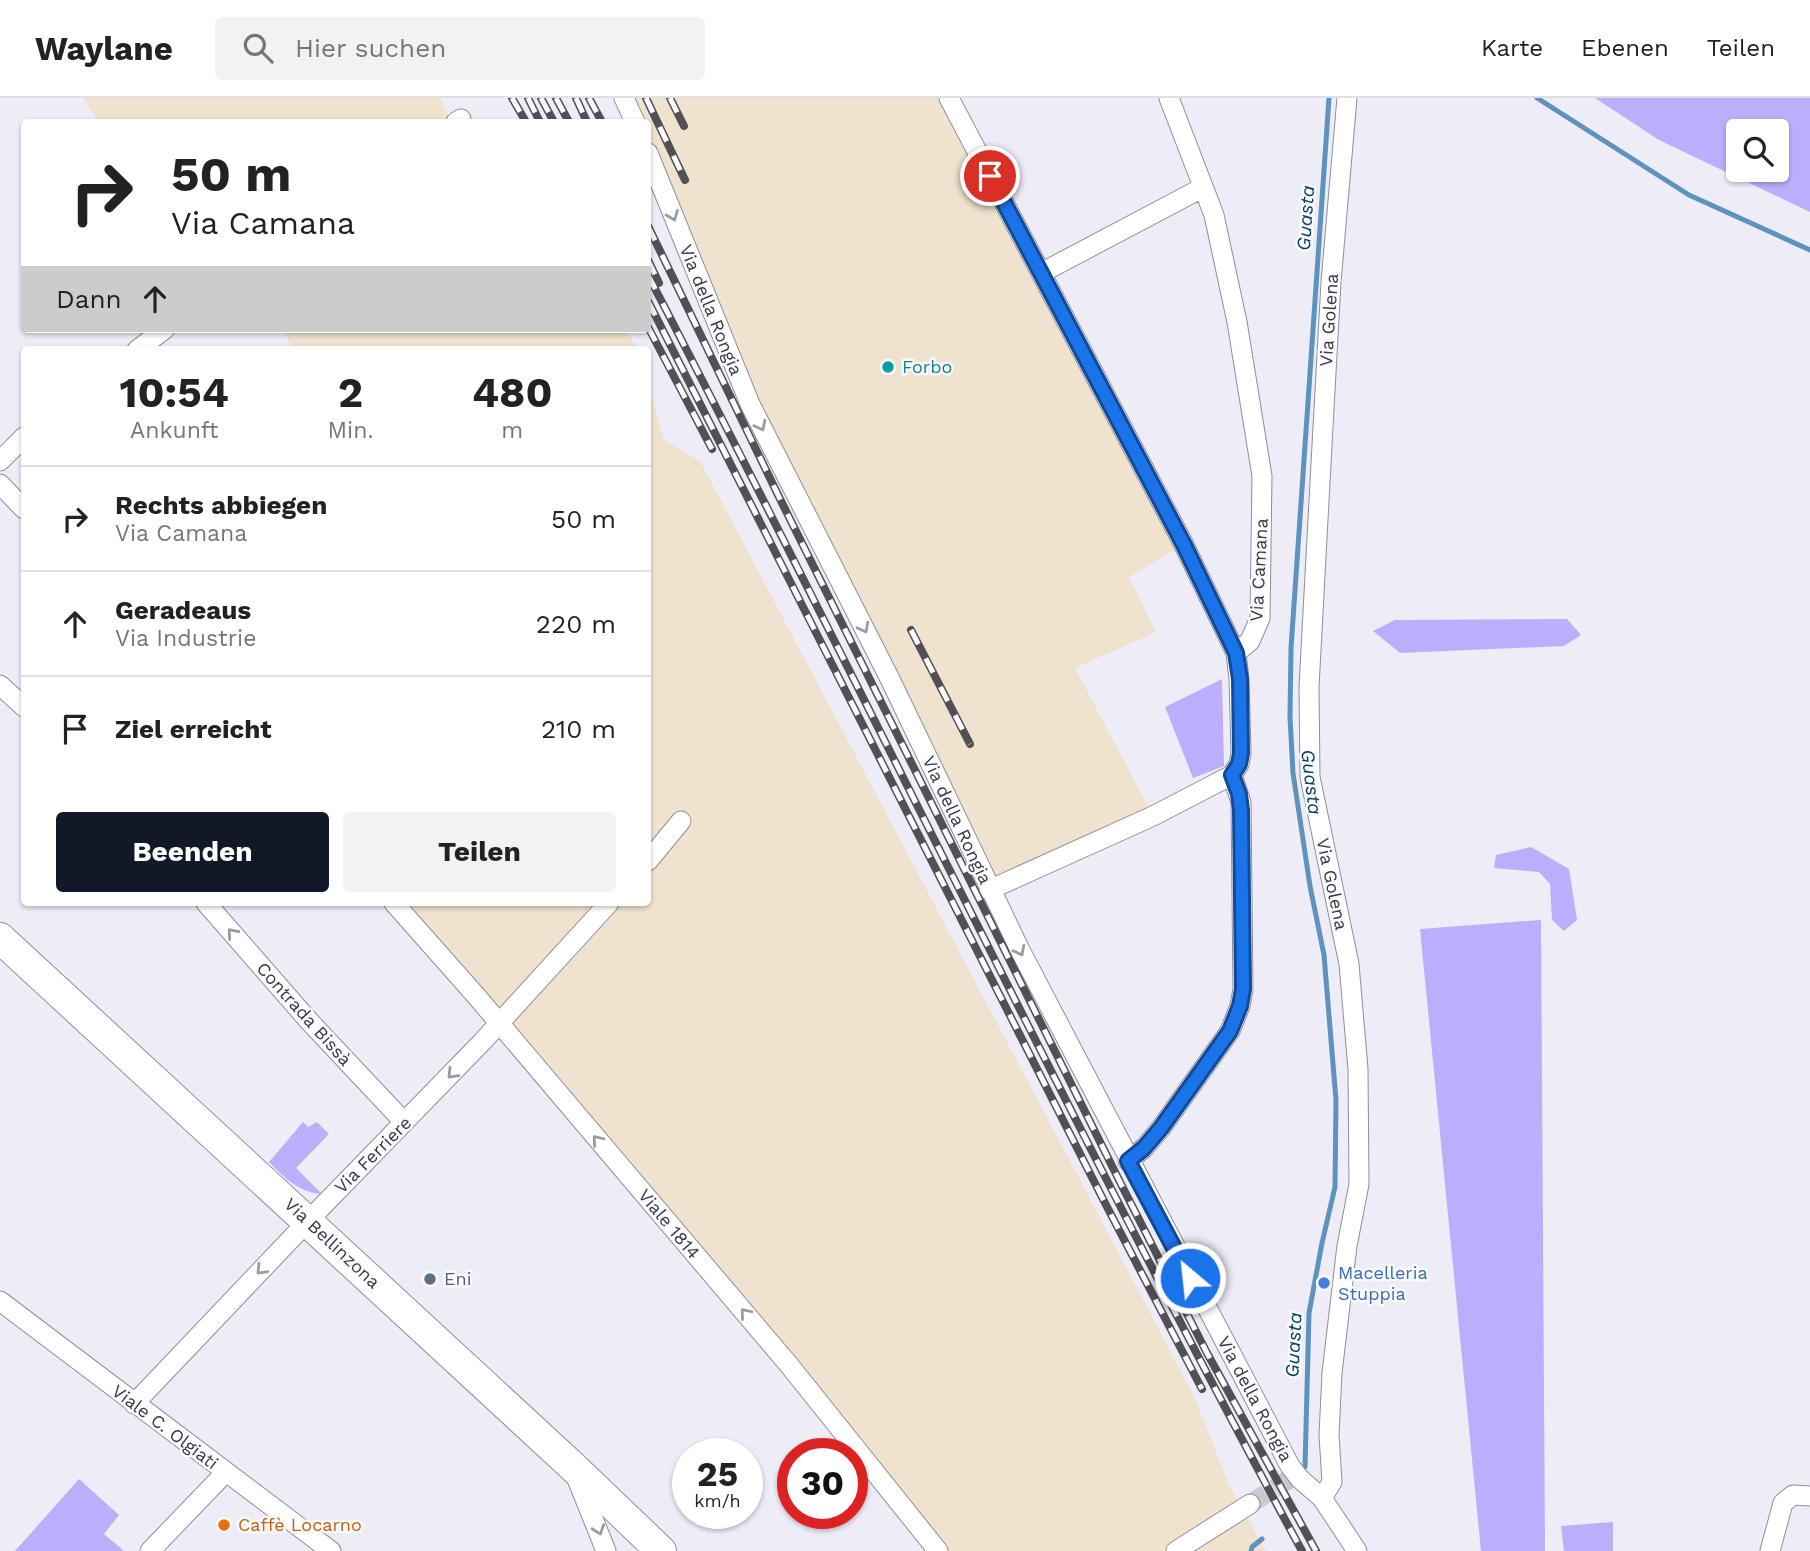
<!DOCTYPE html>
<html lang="de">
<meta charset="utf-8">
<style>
:root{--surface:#fff;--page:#f2f2f2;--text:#222;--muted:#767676;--line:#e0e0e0;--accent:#111827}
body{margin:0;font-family:"Work Sans",sans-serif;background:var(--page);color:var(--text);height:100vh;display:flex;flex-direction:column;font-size:26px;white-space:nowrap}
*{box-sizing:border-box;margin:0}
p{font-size:23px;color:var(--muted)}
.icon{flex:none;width:38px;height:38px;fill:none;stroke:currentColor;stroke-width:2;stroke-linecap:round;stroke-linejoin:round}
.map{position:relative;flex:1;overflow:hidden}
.details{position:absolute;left:21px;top:248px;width:630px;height:560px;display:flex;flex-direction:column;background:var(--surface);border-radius:7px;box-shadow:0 2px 5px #0004}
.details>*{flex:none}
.banner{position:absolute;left:21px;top:21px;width:630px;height:214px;border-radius:7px;box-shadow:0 2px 5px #0004;background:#fff;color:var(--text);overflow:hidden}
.buttons{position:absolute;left:1726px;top:21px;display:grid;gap:14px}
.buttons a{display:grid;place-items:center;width:63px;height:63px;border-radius:7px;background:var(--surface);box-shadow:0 2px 5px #0004;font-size:35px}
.speed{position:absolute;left:672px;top:1340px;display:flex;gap:14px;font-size:35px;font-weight:700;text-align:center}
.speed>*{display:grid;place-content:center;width:91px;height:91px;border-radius:50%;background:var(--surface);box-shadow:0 2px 5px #0004;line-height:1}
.speed small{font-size:18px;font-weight:400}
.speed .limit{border:10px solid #d22;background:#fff;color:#111}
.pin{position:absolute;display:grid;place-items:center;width:60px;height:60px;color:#fff;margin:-30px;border:4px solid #fff;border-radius:50%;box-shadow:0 2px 7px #0007}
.me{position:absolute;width:77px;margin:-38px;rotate:332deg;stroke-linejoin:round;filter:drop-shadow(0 0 5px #0008)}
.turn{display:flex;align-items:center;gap:24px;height:147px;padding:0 35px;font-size:32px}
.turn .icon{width:91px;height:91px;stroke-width:2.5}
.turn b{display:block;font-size:49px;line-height:60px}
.then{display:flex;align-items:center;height:66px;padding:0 35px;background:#0003;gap:14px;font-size:26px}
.eta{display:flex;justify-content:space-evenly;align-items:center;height:119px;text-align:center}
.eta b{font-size:42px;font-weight:700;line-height:49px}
.action{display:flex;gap:14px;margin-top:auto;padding:14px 35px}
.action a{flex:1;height:80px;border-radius:7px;background:var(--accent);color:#fff;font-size:28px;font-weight:700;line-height:80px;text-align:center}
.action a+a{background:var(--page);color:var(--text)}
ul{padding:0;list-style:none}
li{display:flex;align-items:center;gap:21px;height:105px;padding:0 35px;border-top:2px solid var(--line)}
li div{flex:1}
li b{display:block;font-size:26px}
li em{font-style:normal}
header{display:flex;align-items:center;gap:42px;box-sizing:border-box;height:98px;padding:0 35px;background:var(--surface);border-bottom:2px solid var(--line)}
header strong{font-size:33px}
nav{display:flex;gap:38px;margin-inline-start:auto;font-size:24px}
.search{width:490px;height:63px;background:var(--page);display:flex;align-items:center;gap:18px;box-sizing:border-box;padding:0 24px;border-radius:7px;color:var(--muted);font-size:26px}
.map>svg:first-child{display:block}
.industrial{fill:#efe2ce}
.green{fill:#bbaffd;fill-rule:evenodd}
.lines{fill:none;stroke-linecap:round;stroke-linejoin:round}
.stream{stroke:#5d93be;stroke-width:5}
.street-tunnel{stroke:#c9c8d2;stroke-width:19;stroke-dasharray:19 10;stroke-linecap:butt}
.street-casing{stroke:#908f99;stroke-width:21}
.primary-casing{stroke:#908f99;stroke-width:32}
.street{stroke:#fff;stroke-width:19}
.primary{stroke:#fff;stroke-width:30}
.rail-casing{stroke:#505055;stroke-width:8}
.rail{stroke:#fbfaff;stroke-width:5;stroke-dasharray:16;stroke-linecap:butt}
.oneway{stroke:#9c9c9e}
.route-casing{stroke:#114b97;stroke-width:18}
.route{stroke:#1a73e8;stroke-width:12}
.culture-dot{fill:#0f9aa8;stroke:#fbfaff;stroke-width:2.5}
.service-dot{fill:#5c6f8a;stroke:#fbfaff;stroke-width:2.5}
.shop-dot{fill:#3f7fe0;stroke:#fbfaff;stroke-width:2.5}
.food-dot{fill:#e8710a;stroke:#fbfaff;stroke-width:2.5}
.labels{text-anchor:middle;stroke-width:5;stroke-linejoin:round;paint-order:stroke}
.street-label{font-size:18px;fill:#39393d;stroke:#fbfaff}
.culture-label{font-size:18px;fill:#0d838f;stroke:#fbfaff;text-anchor:start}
.shop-label{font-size:18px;fill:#366cbe;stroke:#fbfaff;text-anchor:start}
.service-label{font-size:18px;fill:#4e5e75;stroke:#fbfaff;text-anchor:start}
.food-label{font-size:18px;fill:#c56008;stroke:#fbfaff;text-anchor:start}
.water-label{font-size:19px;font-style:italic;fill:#003f64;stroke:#fbfaff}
</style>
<header>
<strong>Waylane</strong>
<div class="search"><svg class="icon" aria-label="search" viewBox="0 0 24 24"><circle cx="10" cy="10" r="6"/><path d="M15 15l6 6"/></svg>Hier suchen</div>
<nav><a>Karte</a><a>Ebenen</a><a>Teilen</a></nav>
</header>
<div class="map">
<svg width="1810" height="1453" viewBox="0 0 1810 1453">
<rect width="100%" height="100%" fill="#edecf7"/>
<!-- industrial -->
<path class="industrial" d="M83 0H440L451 23 457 24H98Z
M624 0H949L1184 447 1129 479 1156 534 1075 570 1153 718 989 792 750 306 648 55V24H635Z
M282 231H627L637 252H294Z
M648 287 664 342 700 363 1194 1298 1229 1387 1266 1453H938L394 805H648Z"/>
<!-- green -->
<path class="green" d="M1595 0H1810V114L1659 42ZM1776 33V72H1738V33Z
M1567 521 1581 537 1564 548 1400 555 1373 533 1395 522Z
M1222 581 1224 668 1193 680 1165 609Z
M1531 749 1569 771 1577 822 1564 833 1552 822 1550 786 1539 774 1494 770 1496 757Z
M1541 822 1545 1453H1481L1420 831Z
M303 1024 308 1029 317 1024 329 1036 296 1070 322 1096C298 1094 285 1080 269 1064Z
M79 1381 119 1417 104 1436 124 1453H15Z
M1613 1424V1453H1564L1561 1428Z"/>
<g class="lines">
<!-- stream -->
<path class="stream" d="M1537 0 1689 97 1810 152
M1305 1369 1309 1215 1322 1145 1335 1089 1336 1002 1324 857 1310 788 1293 675 1290 619 1291 550 1329 0
M1251 1453 1252 1449 1262 1441"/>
<!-- street-tunnel -->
<path class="street-tunnel" d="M1250 1406 1291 1380"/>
<!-- street casing -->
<g class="street-casing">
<path id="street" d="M624 0 635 24
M949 0 1184 447 1236 555 1239 581 1241 655 1239 666 1232 677 1153 718 989 792
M1169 0 1214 117 1237 224 1262 378 1260 520 1250 543 1236 555
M456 24 461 21
M648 55 750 306 890 581 1020 852 1290 1368 1300 1381 1322 1400 1357 1453
M1041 175 1202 90
M137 252 165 231
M0 363 24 339
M0 386 24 411
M0 587 24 609
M648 763 681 723
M206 805 309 923 404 1024
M394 805 478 900 789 1267 938 1453
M1128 1063 1144 1050 1161 1030 1230 933 1240 908 1243 891 1241 704 1232 677
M0 1203 331 1453
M134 1306 308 1123 483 943 609 805
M577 1381 606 1453
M1322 1400 1332 1384 1329 1337 1332 1275 1347 1148 1359 1086 1358 971 1349 866 1310 679 1309 589 1320 384 1331 184 1347 0
M150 1453 226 1374
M1176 1453 1250 1406
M1770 1453 1783 1405 1793 1397 1810 1398"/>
</g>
<!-- primary casing -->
<g class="primary-casing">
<path id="primary" d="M0 840 571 1367 661 1453"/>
</g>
<!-- street -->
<use href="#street" class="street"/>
<!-- primary -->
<use href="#primary" class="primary"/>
<!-- rail casing -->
<g class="rail-casing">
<path id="rail" d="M512 0 526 24
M528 0 540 24
M541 0 554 24
M556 0 569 24
M576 0 587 24
M589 0 602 24
M646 0 685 82
M670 0 684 28
M648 128 781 403 1123 1090 1207 1255 1316 1453
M648 162 659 185
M648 177C868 601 1074 1033 1302 1453
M648 203 1105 1105 1202 1291
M648 229 712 351
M911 532 970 646"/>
</g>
<!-- rail -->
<use href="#rail" class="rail"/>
</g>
<!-- one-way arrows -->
<defs><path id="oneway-chevron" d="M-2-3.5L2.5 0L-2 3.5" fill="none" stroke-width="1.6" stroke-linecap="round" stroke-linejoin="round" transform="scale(1.75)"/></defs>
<g class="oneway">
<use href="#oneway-chevron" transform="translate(673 118) rotate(68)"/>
<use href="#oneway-chevron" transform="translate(761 328) rotate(63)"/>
<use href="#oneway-chevron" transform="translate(864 530) rotate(63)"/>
<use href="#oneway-chevron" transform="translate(232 835) rotate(-131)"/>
<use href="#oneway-chevron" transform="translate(1020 853) rotate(63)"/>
<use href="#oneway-chevron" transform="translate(452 976) rotate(134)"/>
<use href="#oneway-chevron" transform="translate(597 1042) rotate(-130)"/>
<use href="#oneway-chevron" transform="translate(261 1172) rotate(133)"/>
<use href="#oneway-chevron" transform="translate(745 1215) rotate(-130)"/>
<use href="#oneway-chevron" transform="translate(599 1432) rotate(70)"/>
</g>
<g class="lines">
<!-- route casing -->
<g class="route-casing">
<path id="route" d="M990 78 1184 447 1236 555 1240 581 1241 655 1239 666 1232 677 1239 696 1241 712 1243 891 1240 908 1230 933 1161 1030 1144 1050 1128 1063 1190 1180"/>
</g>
<!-- route -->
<use href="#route" class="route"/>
</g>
<!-- markers -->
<circle class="culture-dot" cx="888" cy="269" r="7"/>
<circle class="service-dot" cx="430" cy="1181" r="7"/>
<circle class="shop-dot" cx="1324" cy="1185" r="7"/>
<circle class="food-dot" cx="224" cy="1427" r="7"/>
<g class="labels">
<!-- street labels -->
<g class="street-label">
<text transform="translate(711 212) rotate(68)" y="6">Via della Rongia</text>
<text transform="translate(1329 222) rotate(-86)" y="6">Via Golena</text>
<text transform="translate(1259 472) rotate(-87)" y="6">Via Camana</text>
<text transform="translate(957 722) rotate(65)" y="6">Via della Rongia</text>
<text transform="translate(1332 786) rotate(78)" y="6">Via Golena</text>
<text transform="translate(304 916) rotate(48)" y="6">Contrada Bissà</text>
<text transform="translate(373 1057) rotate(-45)" y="6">Via Ferriere</text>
<text transform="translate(669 1126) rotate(50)" y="6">Viale 1814</text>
<text transform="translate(332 1145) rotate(43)" y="6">Via Bellinzona</text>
<text transform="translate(1255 1301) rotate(62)" y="6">Via della Rongia</text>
<text transform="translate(165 1329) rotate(37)" y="6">Viale C. Olgiati</text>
</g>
<!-- culture labels -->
<g class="culture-label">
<text x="902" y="275">Forbo</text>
</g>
<!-- shop labels -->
<g class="shop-label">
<text x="1338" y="1181">Macelleria<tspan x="1338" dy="21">Stuppia</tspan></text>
</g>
<!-- service labels -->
<g class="service-label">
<text x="444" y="1187">Eni</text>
</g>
<!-- food labels -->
<g class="food-label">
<text x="238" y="1433">Caffè Locarno</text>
</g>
<!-- water labels -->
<g class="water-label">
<text transform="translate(1305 120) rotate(-86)" y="7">Guasta</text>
<text transform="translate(1312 684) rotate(83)" y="7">Guasta</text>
<text transform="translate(1293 1247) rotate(-87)" y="7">Guasta</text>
</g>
</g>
</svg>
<div class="buttons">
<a><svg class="icon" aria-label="search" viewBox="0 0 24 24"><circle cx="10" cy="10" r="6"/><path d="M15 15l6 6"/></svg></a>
</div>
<div class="speed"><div>25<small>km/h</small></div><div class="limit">30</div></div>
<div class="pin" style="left:990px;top:78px;background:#d93025"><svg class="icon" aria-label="arrive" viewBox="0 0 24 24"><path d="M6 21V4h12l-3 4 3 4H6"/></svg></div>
<svg class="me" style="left:1190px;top:1180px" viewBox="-20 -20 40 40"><circle r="17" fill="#1a73e8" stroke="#fff" stroke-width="3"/><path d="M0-11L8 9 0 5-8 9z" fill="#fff"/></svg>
<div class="banner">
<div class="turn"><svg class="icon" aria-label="right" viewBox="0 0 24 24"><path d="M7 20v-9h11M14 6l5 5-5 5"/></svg><div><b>50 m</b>Via Camana</div></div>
<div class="then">Dann<svg class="icon" aria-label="ahead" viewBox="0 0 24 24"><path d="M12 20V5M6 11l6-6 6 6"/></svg></div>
</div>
<section class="details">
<div class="eta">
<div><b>10:54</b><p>Ankunft</p></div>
<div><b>2</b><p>Min.</p></div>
<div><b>480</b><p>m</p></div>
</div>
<ul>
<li><svg class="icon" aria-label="right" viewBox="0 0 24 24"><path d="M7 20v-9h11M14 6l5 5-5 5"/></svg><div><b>Rechts abbiegen</b><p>Via Camana</p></div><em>50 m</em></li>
<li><svg class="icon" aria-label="ahead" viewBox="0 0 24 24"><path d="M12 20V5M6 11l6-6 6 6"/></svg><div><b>Geradeaus</b><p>Via Industrie</p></div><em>220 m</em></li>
<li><svg class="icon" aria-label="arrive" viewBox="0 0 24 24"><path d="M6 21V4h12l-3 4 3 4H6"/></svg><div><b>Ziel erreicht</b></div><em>210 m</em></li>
</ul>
<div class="action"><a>Beenden</a><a>Teilen</a></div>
</section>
</div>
